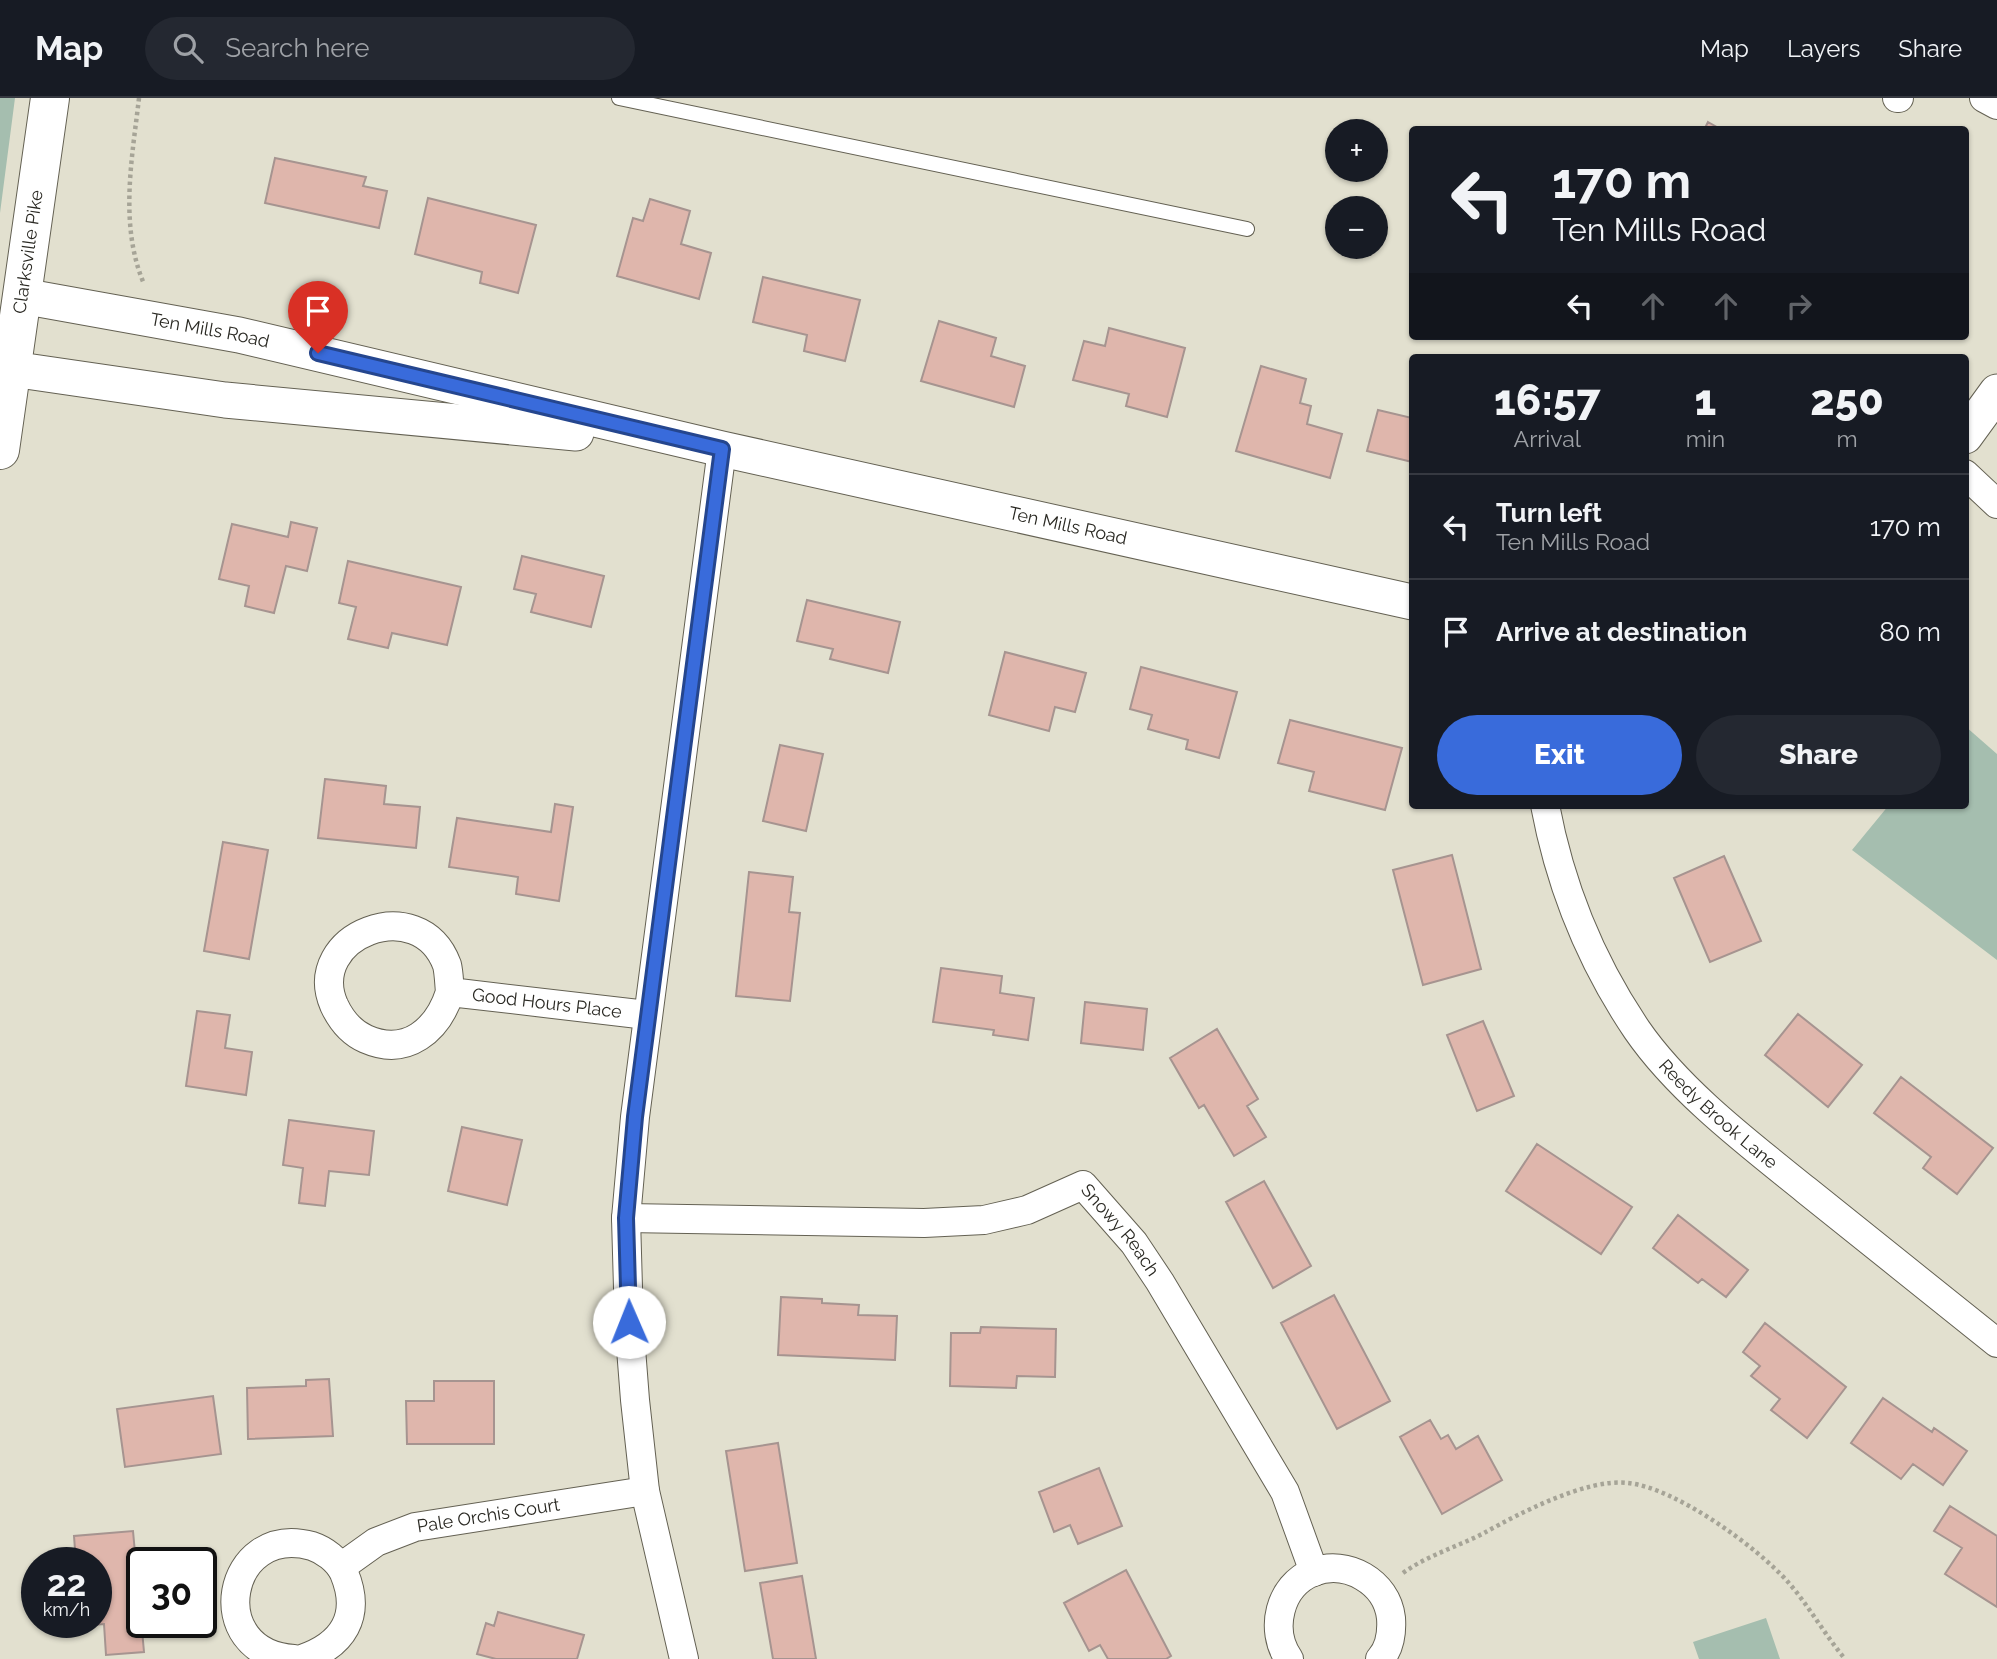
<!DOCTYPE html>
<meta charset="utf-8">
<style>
:root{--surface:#171b24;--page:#242831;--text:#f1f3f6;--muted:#9ea1a6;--line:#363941;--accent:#396bdb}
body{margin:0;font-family:Raleway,sans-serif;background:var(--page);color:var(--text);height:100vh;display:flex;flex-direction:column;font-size:26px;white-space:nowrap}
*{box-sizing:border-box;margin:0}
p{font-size:23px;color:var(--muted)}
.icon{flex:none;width:38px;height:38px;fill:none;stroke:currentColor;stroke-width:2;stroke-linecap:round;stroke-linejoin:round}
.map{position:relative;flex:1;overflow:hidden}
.sheet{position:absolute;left:1409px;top:256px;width:560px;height:455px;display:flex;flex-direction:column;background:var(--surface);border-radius:7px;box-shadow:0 2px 5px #0004}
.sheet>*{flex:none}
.top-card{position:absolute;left:1409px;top:28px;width:560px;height:214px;border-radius:7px;box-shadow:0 2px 5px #0004;background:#171b24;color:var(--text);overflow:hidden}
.tools{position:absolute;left:1325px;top:21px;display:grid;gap:14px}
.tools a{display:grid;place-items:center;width:63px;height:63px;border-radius:50%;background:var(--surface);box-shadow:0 2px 5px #0004;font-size:35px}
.speed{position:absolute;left:21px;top:1449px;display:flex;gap:14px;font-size:35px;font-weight:700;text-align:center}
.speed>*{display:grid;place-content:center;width:91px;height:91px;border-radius:50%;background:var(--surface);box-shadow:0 2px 5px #0004;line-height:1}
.speed small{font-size:18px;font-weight:400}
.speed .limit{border:4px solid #111;border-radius:10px;background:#fff;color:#111}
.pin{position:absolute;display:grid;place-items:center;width:60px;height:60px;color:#fff;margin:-72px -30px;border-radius:50% 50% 50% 0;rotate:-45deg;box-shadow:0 0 7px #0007}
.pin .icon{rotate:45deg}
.me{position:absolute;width:77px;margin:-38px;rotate:359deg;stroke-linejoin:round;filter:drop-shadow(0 0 5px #0008)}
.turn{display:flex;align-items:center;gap:24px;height:147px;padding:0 28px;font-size:32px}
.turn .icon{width:91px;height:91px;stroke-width:2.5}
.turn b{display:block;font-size:49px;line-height:60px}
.lanes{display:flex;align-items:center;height:66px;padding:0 28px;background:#0003;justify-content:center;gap:35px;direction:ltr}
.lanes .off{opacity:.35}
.eta{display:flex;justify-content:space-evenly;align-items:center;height:119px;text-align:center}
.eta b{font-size:42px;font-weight:800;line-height:49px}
.action{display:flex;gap:14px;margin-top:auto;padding:14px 28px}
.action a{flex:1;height:80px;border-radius:42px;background:var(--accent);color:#fff;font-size:28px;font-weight:800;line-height:80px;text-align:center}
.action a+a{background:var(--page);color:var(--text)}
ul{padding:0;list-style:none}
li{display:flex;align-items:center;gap:21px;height:105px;padding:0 28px;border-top:2px solid var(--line)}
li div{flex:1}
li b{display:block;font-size:26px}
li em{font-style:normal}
header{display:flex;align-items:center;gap:42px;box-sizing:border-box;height:98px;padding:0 35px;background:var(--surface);border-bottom:2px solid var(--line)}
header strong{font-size:33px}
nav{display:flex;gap:38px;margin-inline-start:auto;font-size:24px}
.search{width:490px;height:63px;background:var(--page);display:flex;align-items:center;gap:18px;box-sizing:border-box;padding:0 24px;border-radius:38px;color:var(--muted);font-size:26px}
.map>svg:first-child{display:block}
.green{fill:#a5beaf}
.building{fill:#dfb6ac;stroke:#a69490;stroke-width:2}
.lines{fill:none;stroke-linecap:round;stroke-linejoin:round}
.service-casing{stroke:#646153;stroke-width:16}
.minor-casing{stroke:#646153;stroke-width:30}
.tertiary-casing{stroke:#646153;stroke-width:37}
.primary-casing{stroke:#646153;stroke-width:40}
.path{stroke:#a6a497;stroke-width:4.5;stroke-dasharray:3.5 3.5;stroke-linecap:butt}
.service{stroke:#fff;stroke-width:14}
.minor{stroke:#fff;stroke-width:28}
.tertiary{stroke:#fff;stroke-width:35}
.primary{stroke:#fff;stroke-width:38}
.route-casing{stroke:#25468e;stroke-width:18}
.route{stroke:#396bdb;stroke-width:12}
.labels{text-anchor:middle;stroke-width:5;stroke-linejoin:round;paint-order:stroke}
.street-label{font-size:18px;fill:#2a2923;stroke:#f0eddc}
</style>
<header>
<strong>Map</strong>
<div class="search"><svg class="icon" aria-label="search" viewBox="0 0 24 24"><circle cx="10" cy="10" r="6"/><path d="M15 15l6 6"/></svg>Search here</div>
<nav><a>Map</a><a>Layers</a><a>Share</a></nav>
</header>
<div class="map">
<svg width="1997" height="1561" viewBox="0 0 1997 1561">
<rect width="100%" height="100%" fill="#e2e0cf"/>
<!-- green -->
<path class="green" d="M0 0H15L0 115Z
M1965 628 1997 656V862L1852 752 1889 707H1965Z
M1766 1520 1780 1561H1699L1693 1544Z"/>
<!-- building -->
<path class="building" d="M1708 24 1722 32H1704Z
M275 60 366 79 363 88 387 93 379 130 265 105Z
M428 100 536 127 518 195 480 185 482 174 415 156Z
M650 101 690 113 681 146 711 155 699 201 617 178 633 120 643 123Z
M763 179 860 202 845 263 804 253 807 237 753 224Z
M939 223 996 240 991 258 1025 268 1014 309 921 283Z
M1109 230 1185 250 1167 319 1126 308 1129 296 1073 282 1084 243 1105 248Z
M1261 268 1306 281 1300 305 1311 308 1307 326 1342 336 1330 380 1236 353Z
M1378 312 1412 320V364L1367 353Z
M291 424 317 430 307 473 286 468 274 515 245 508 249 488 219 481 232 426 288 439Z
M522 458 604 478 591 529 531 514 536 496 514 491Z
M348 463 461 489 447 547 392 535 388 550 348 541 356 509 339 505Z
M807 502 900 524 888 575 830 561 833 551 797 543Z
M1005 554 1086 575 1075 614 1055 609 1049 633 989 617Z
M1141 569 1237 594 1219 660 1186 651 1188 642 1148 631 1152 617 1130 611Z
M1290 622 1402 650 1385 712 1309 693 1314 674 1278 665Z
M780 647 823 656 806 733 763 723Z
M325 681 386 688 384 706 420 709 416 750 318 740Z
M555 706 573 709 559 803 516 796 518 779 449 769 457 720 551 734Z
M223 744 268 752 249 861 204 853Z
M1452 757 1481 871 1423 887 1393 772Z
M1724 758 1761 843 1710 864 1674 780Z
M749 774 793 779 789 814 800 815 790 903 736 898Z
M941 870 1002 878 1000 895 1034 900 1028 942 993 937 994 932 933 924Z
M1085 904 1147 911 1143 952 1081 945Z
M197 913 230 917 225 950 252 954 246 997 186 988Z
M1798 916 1862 967 1828 1009 1765 957Z
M1483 923 1514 998 1477 1013 1447 937Z
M1217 931 1258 1001 1247 1008 1266 1039 1234 1058 1204 1007 1199 1010 1170 960Z
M1901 979 1993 1050 1957 1096 1923 1070 1931 1059 1874 1015Z
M289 1022 374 1033 369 1077 329 1073 325 1108 299 1105 303 1070 283 1067Z
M462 1029 522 1042 507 1107 448 1093Z
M1537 1046 1632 1109 1601 1156 1506 1093Z
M1264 1083 1311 1168 1273 1190 1226 1104Z
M1678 1117 1748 1172 1726 1199 1702 1181 1698 1185 1653 1150Z
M1334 1197 1390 1303 1337 1331 1281 1225Z
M781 1199 822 1201V1205L859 1207 858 1217 897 1218 895 1262 778 1257Z
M1765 1225 1846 1289 1807 1340 1771 1312 1780 1301 1751 1278 1760 1268 1743 1254Z
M981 1229 1056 1231 1055 1279 1017 1278 1016 1290 950 1288 951 1235H980Z
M329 1281 333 1338 248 1341 247 1290 306 1288V1282Z
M434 1283H494V1346H407L406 1303H434Z
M213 1298 221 1356 125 1369 117 1311Z
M1883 1300 1932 1334 1934 1330 1967 1353 1943 1387 1913 1366 1901 1381 1851 1345Z
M1430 1322 1441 1341 1448 1337 1456 1351 1478 1338 1502 1382 1442 1416 1400 1339Z
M778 1345 797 1465 745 1473 726 1353Z
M1099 1370 1122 1428 1078 1446 1070 1427 1054 1434 1039 1394Z
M1950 1408 1997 1438V1509L1945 1476 1962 1450 1934 1433Z
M133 1433 144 1554 106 1557 104 1526 82 1528 81 1524H96V1465H76L74 1438Z
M1126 1472 1171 1558 1166 1561H1108L1100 1547 1089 1553 1064 1505Z
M802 1478 816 1561H773L760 1485Z
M498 1514 584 1537 577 1561H496L477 1556 486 1525 494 1528Z"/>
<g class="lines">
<!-- service casing -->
<g class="service-casing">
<path id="service" d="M619 0 1247 131"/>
</g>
<!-- minor casing -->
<g class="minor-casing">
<g id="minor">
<path d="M1897 0H1899"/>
<path d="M1984 0 1997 7"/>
<path d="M1965 376 1997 406"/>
<path id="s1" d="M1545 707C1560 787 1591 864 1637 932 1679 993 1749 1046 1806 1092 1870 1143 1933 1194 1997 1245"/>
<path id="s2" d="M450 894C438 932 407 959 366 941 350 934 341 922 334 907 304 838 419 792 447 867 449 875 449 885 450 894L647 917"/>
<path id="s3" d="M626 1120 924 1125 984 1122 1027 1112 1083 1087 1134 1145 1160 1184 1285 1394 1314 1474"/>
<path id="s4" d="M341 1469 376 1444 415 1429 645 1393"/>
<path d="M294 1561C202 1555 226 1424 312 1448 324 1452 338 1462 344 1475 362 1518 343 1547 302 1561"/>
<path d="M684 1561 645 1393 635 1302 629 1225 626 1120 635 1019 722 351"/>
<path d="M1289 1561C1269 1532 1279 1488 1313 1474 1347 1461 1387 1484 1391 1520 1392 1534 1390 1550 1380 1561"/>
</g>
</g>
<!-- tertiary casing -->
<g class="tertiary-casing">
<g id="tertiary">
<path id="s5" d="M22 198 239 237 722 351 1412 504"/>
<path d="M12 271 225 302 576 335"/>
<path d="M1965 338 1997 294"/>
</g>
</g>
<!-- primary casing -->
<g class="primary-casing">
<g id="primary">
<path id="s6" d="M0 352 50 0"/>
</g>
</g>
<!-- path -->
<path class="path" d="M139 0C132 61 119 127 144 186
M1403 1475C1428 1457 1457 1449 1484 1435 1520 1415 1587 1380 1628 1385 1676 1390 1757 1449 1788 1484 1809 1508 1825 1537 1845 1561"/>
<!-- service -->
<use href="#service" class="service"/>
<!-- minor -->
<use href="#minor" class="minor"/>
<!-- tertiary -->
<use href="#tertiary" class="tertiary"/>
<!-- primary -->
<use href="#primary" class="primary"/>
</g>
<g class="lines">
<!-- route casing -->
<g class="route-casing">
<path id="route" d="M318 255 722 351 635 1019 626 1120 629 1224"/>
</g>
<!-- route -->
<use href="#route" class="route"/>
</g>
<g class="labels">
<!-- street labels -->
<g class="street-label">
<text dy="6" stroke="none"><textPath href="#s6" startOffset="200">Clarksville Pike</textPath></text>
<text dy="6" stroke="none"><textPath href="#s5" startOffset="191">Ten Mills Road</textPath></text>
<text dy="6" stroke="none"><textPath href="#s5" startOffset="1071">Ten Mills Road</textPath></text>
<text dy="6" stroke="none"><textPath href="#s2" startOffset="471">Good Hours Place</textPath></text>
<text dy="6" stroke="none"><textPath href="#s1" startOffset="362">Reedy Brook Lane</textPath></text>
<text dy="6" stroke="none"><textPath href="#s3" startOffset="522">Snowy Reach</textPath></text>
<text dy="6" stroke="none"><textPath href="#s4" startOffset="159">Pale Orchis Court</textPath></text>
</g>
</g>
</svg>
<div class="tools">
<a>+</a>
<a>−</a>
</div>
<div class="speed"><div>22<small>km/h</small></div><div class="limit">30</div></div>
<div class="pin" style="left:318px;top:255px;background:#d93025"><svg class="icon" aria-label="arrive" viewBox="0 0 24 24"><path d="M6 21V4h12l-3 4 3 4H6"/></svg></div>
<svg class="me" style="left:629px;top:1224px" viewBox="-20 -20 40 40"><circle r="19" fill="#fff"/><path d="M0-13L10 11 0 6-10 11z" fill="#396bdb"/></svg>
<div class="top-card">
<div class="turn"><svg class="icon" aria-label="left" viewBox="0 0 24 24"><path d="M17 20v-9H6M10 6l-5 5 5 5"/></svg><div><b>170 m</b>Ten Mills Road</div></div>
<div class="lanes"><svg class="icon" aria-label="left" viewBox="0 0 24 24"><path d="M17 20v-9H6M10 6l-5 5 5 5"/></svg><svg class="icon off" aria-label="ahead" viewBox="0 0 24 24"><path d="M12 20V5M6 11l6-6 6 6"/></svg><svg class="icon off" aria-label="ahead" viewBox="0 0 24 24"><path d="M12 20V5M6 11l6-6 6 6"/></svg><svg class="icon off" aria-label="right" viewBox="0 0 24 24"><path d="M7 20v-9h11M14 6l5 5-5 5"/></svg></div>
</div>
<section class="sheet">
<div class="eta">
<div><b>16:57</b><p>Arrival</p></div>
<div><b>1</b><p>min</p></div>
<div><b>250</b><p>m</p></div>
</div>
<ul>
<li><svg class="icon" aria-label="left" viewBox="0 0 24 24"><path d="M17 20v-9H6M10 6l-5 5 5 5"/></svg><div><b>Turn left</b><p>Ten Mills Road</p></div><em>170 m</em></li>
<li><svg class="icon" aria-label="arrive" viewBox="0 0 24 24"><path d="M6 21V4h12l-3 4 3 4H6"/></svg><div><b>Arrive at destination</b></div><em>80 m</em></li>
</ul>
<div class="action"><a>Exit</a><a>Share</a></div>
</section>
</div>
